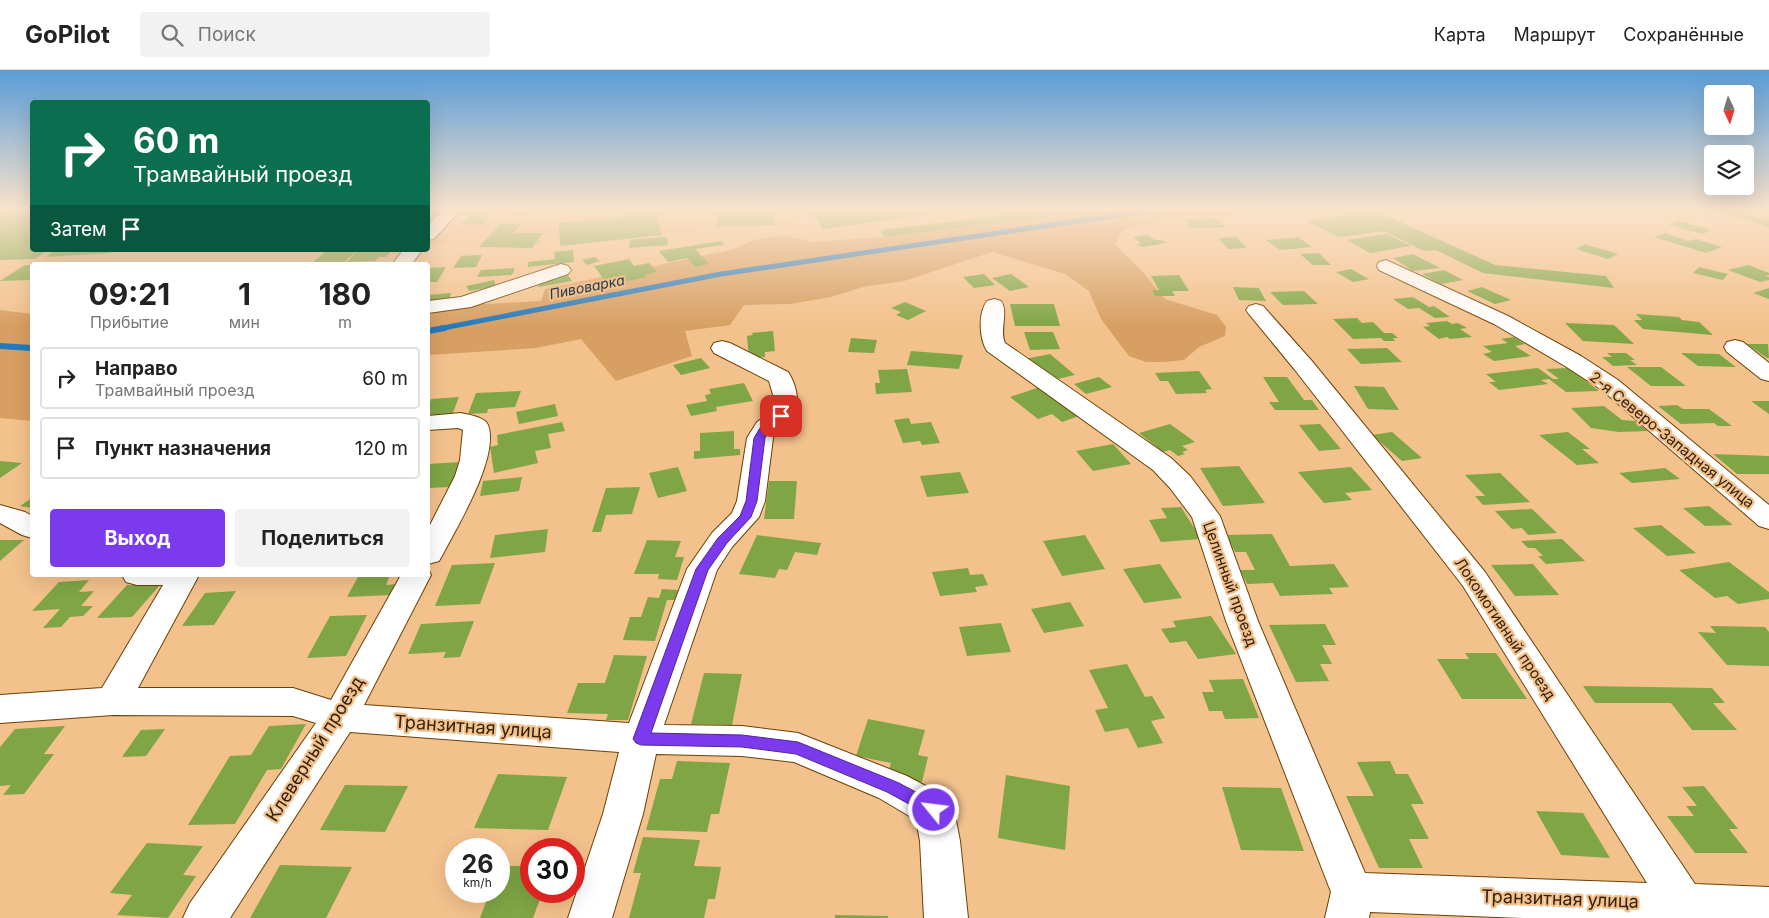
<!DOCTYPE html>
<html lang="ru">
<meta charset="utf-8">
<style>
:root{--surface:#fff;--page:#f2f2f2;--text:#222;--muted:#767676;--line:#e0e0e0;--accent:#7c3aed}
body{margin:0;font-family:Inter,sans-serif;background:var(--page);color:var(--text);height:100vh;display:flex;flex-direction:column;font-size:19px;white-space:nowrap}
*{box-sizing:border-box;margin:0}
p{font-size:16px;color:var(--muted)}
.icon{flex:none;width:28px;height:28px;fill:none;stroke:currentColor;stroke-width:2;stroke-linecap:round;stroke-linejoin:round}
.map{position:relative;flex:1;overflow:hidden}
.details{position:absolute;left:30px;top:192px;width:400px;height:315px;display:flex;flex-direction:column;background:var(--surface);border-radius:5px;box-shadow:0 5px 20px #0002}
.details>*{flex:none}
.top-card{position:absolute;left:30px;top:30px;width:400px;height:152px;border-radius:5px;box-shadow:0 5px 20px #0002;background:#0b6e4f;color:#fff;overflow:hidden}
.needle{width:32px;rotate:176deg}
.fabs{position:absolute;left:1704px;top:15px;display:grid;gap:10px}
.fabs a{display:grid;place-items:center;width:50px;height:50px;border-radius:5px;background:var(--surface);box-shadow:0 5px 20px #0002;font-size:25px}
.speed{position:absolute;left:445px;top:768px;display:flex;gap:10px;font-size:25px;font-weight:700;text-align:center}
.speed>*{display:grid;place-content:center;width:65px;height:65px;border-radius:50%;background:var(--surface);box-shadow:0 5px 20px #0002;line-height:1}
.speed small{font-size:12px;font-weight:400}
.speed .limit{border:8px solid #d22;background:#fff;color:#111}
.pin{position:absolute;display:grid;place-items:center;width:42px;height:42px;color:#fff;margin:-21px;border-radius:10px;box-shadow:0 2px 8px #0006}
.me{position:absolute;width:55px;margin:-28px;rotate:299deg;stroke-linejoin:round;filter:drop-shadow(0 0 4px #0008)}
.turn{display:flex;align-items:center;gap:18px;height:105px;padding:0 20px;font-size:22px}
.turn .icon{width:65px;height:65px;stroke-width:2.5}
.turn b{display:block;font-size:35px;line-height:42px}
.then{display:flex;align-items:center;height:48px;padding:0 20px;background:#0003;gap:10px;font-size:19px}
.eta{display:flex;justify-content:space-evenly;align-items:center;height:85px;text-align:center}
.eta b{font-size:30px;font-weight:700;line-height:35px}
.primary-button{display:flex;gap:10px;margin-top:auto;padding:10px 20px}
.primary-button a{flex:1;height:58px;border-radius:5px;background:var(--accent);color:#fff;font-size:20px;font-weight:700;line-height:58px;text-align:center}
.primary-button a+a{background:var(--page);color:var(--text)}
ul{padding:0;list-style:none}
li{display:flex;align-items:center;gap:15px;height:62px;margin:0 10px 8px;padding:0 10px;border:2px solid var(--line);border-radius:5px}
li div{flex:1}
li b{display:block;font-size:19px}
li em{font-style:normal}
header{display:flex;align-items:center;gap:30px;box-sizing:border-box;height:70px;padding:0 25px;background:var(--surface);border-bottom:1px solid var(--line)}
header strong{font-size:24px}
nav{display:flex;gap:28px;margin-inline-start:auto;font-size:18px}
.search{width:350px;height:45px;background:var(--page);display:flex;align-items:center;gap:12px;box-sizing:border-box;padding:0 18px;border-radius:5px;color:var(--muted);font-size:19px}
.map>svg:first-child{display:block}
.built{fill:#eeb77c}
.green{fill:#d79f62}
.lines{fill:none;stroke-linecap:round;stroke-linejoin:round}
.stream-far1{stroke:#2479bd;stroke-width:5}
.stream{stroke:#2479bd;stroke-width:6}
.building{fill:#7fa545}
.minor-casing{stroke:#6c4105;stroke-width:2}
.minor{fill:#fff;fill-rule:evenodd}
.route{fill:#7c3aed;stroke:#51269a}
.labels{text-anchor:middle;stroke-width:4.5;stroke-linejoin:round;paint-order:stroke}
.far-water-label{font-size:14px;font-style:italic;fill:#183a57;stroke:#f3c18c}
.street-label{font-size:15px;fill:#34210b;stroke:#f3c18c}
.near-street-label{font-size:18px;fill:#34210b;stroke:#f3c18c}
</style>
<header>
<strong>GoPilot</strong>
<div class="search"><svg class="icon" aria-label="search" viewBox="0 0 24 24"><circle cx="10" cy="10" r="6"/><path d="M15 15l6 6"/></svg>Поиск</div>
<nav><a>Карта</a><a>Маршрут</a><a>Сохранённые</a></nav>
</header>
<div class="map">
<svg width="1769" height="848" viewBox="0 0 1769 848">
<rect width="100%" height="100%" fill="#f3c18c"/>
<!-- built -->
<path class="built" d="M428 138H793L794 154 535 174H428Z
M1697 138H1769V159Z"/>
<!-- green -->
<path class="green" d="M1129 138H1256L1257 140 1228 146H1186L1131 157 1122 162 1115 175 1141 200 1165 229 1217 245 1226 257 1225 266 1199 277 1184 290 1164 292H1146L1129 286 1101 249 1089 221 1065 204 992 182 904 211 863 217 831 227 790 234 744 235 730 255 685 261 692 286 616 311 581 269 536 278 428 285V236L452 229 485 234 541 231 545 219 735 179 754 170 784 165 812 172 884 167Z
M0 240 32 244V351L0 348Z"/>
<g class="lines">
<!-- stream-far1 -->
<path class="stream-far1" d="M438 259 721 204 1167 138"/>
<!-- stream -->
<path class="stream" d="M428 261 445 258
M0 276 32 278"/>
</g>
<!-- building -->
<path class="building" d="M477 138H494L485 148H489L482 155 461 154Z
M518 138H533L527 146H512Z
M720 138H776L774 155 716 156Z
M808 138H968V139L823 159Z
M1065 138 1111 139 885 167 880 160Z
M1515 138H1530L1536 142H1523Z
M1707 138H1729L1769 150V157Z
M32 140V180H48L35 189 0 190V141Z
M1376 141 1495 195 1606 206 1614 218 1483 203 1436 180 1424 181 1384 161 1339 167 1306 151Z
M656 143 662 165 560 176 559 153Z
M1217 148 1225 157 1191 158 1183 149Z
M1677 150 1711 160 1703 164 1669 155Z
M500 154H521L513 163H543L532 178 479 177Z
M1665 163 1688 171 1696 169 1722 177 1706 183 1654 167Z
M1387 164 1411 176 1370 183 1347 170Z
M1147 165 1155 170H1162L1167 173 1142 177 1137 174 1141 173 1133 167Z
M667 167 668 175 629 178 630 170Z
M1236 167 1247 178 1228 179 1218 168Z
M1298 167 1312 177 1280 180 1266 170Z
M721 171 724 175 695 179 709 194 695 197 687 188 668 192 659 181Z
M1585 174 1618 184 1608 189 1576 179Z
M55 180H114L110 183 46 187Z
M358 180H392L386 187H379L375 191 347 192Z
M573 180 574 192 528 197V192L555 189 554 182Z
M325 182H355L343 193H312Z
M1319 183 1331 195H1313L1300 184Z
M1413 184 1440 198 1413 201 1393 188Z
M482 185 476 197 453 198 461 186Z
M595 187 600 191 587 195 582 190Z
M629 189 634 196 649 193 657 202 644 205 646 207 608 215 594 196Z
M25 195H32V210L0 211Z
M1748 195 1769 203V205L1765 206 1769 207V210L1760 212 1728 200Z
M446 197 437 212H428V198Z
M1699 197 1728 204 1723 210 1693 203Z
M515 198 512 205 477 207 481 200Z
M1351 199 1369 209 1353 212 1336 202Z
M1444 200 1463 210 1441 214 1422 204Z
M984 204 995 215 974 218 963 207Z
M1011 204 1029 217 1010 221 992 208Z
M568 205 572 211 539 217 536 211Z
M1179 205 1189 221H1172L1175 226H1155L1152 220H1159L1151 206Z
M494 210 496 216 469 221 466 216Z
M1233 217 1259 218 1266 231 1239 230Z
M1482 217 1511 230 1495 234 1467 221Z
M1769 218V229L1753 223Z
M1304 221 1318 234 1283 235 1270 222Z
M451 223 449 230 428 233V225Z
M1413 227 1429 237 1434 236 1450 247 1435 248 1419 238 1408 239 1393 229Z
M905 232 926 241 908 250 896 245 901 242 891 238Z
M1010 234H1054L1060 256H1015Z
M1636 244 1679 247 1682 250 1699 252 1713 265 1643 259 1634 250H1642Z
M1357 248 1362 253 1373 252 1384 263H1392L1398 268H1393L1395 271H1384L1381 268 1353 269 1333 249Z
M1447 251 1452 254 1458 253 1467 258 1460 259 1472 267 1450 269 1447 267 1439 269 1423 257 1430 256 1426 253Z
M1565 253 1614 255 1634 274 1583 271Z
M773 261 775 281 765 282V287L749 288 747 266 753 265 752 263Z
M1024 262H1053L1060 279 1030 280Z
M1514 267 1525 274 1515 276 1531 286 1494 291 1483 284 1492 282 1483 276 1508 273 1501 269Z
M851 268 877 270 874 283 848 282Z
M1747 274H1768L1769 288H1767Z
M1387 278 1402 292 1361 294 1347 279Z
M911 281 963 285 959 299 907 295Z
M1607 283H1626L1635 290H1630L1637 295 1613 296 1602 287H1612Z
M1681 283 1719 284 1736 297 1698 296Z
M1050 284 1075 305 1049 311 1025 289Z
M701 288 710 298 681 305 673 295Z
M1627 297H1661L1686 316H1651Z
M1538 298 1553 309H1559L1546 299 1569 298 1599 321 1566 322 1549 309 1541 310 1548 314 1499 320 1489 312H1496L1486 304Z
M907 299 912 322 876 324 875 313H880L878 300Z
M1199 301 1212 319 1205 320 1207 323 1176 324 1168 311H1160L1155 303Z
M1099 307 1112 317 1086 324 1074 314Z
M1263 307H1287L1304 330H1312L1319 340H1275L1269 332H1279Z
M744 313 753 331 716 337 717 341 691 346 686 335 707 331 705 325 711 324 709 319Z
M1354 316 1384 317 1399 340 1368 339Z
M1040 317 1079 346 1062 352 1052 344 1038 349 1010 327Z
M521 321 515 337 488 339 487 343 468 344 476 323Z
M459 327 452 345 428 347V338L431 329Z
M1751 331H1769V344Z
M555 334 558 346 519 354 516 342Z
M1677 335 1683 339H1709L1732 356H1718L1714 353 1681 354 1658 336Z
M1604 336 1622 350 1635 351 1648 361 1619 362 1591 358 1571 338Z
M909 348 911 354 931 352 940 373 922 375 920 371 903 373 894 350Z
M562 352 565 361 548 364 551 378 535 381 538 393 494 403 490 377 498 375 497 365Z
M1170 354 1195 372 1182 376 1188 380 1182 382 1185 384 1178 386 1170 380 1163 382 1139 363Z
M1320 354 1341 379 1319 381 1299 355Z
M734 361V379H740V385L694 389V381H700V363Z
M1392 362 1422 388 1402 391 1372 365Z
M1568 362 1590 379H1582L1599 393 1577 395 1539 365Z
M1113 374 1131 394 1093 401 1076 381Z
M1713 384 1769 386V404H1737Z
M0 391 22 393 0 408Z
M461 392 450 417 428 418V394Z
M1239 396 1265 433 1223 436 1200 398Z
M678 397 687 421 658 428 649 403Z
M1351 397 1372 420 1345 423 1352 430 1324 433 1298 402Z
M1665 398 1680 409 1632 413 1619 403Z
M960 402 969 423 927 427 920 406Z
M1500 403 1530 432 1483 435 1475 426H1485L1465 405Z
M522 407 519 421 480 426 483 411Z
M769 411H797L794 449H764Z
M640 417 632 444 606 445 601 462H592L606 418Z
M32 428V438L20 436Z
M1709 436 1733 455 1705 456 1683 438Z
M1181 437 1201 469 1161 472 1149 450 1167 448 1161 438Z
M1532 439 1557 463 1528 465 1522 458 1512 459 1495 441Z
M1661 455 1696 483 1667 486 1633 458Z
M548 459 545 482 490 488 495 465Z
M1272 464 1290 496 1334 494 1349 517 1329 518 1333 524 1280 526 1273 513 1247 514 1240 500H1255L1246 482H1235L1226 465Z
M757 465 821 473 817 485 795 482 787 500 779 499 775 508 739 504Z
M1085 465 1105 499 1062 506 1043 471Z
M1562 469 1585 491 1546 494 1538 486H1543L1535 478H1528L1521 471Z
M0 470H24L0 491Z
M647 470 681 471 675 487H684L677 510 658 509 659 504H634Z
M1729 492 1769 522V529L1738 534 1727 526 1715 528 1679 500Z
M495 493 480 534 435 536 452 495Z
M1160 494 1182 528 1144 533 1123 499Z
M1533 494 1559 525 1515 526 1491 495Z
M968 498 970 505 983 504 988 515 975 517 977 522 940 526 932 502Z
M359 505H390L386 515 396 514 391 525 347 527Z
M89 510 79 522 94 521 81 536H93L83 546 70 547 61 557 43 558 60 539 32 541 59 512Z
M127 515H160L132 547 97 548Z
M662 519 678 520 675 530H667L655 571 623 570 630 547H641L648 527 659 528Z
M236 521 214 555 182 556 205 523Z
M1070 532 1084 556 1044 563 1031 539Z
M367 545 346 586 307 588 330 546Z
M1211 546 1236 584 1198 589 1186 571 1170 573 1161 559 1176 557 1173 551Z
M474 551 460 587 443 588 446 582 408 584 421 554Z
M1001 553 1011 582 967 586 959 557Z
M1325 554 1336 575H1322L1332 594H1320L1329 611 1296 612 1269 555Z
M1710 556 1765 557 1769 562V596L1727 595 1698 562 1716 563Z
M1465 583H1496L1527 629H1462L1437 589H1469Z
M614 585 647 586 628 650H606L608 644 567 643 578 613H605Z
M1127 594 1145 627 1152 626 1165 648 1151 651 1163 673 1138 678 1128 658 1105 662 1095 640 1108 638 1089 600Z
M704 603 742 604 732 655 691 654Z
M1243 609 1259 648 1225 649 1222 641H1209L1202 622H1214L1209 610Z
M1583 616 1712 618 1725 633H1713L1737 660H1692L1671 633H1595Z
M868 649 925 660 918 685 928 687 922 712 887 705 891 693 856 686Z
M306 654 281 699 267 700 235 754 188 755 230 686 251 685 269 656Z
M65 656 44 684H54L24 724 3 725 11 715 0 716V677L15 659Z
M165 659 146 686 122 687 141 660Z
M677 691 730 693 719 744H711L707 762 646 760 660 709H672Z
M1390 691 1396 704H1408L1424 734H1411L1429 769H1409L1423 798H1379L1346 726H1374L1357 692Z
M498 704 567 707 548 760 474 758Z
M1006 705 1070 716 1065 780 998 768Z
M345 715 408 716 385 762 320 760Z
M1704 716 1738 759H1729L1748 783H1695L1667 746H1694L1686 736H1697L1682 717Z
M1222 717 1281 718 1304 781 1241 780Z
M1536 741 1583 743 1610 788 1561 785Z
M643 767 700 770 694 796 721 797 715 829H708L704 848H629L641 803H633Z
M147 773 203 776 183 805 196 806 168 848 117 845 132 825 110 823Z
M280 795 352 797 326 848H250Z
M500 796H531V821H543L533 848H480L490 821H499Z
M835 845 888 846V848H835Z"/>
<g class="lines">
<!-- minor casing -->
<g class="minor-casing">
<path id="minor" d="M444 138H462L434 169 428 170V155Z
M403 180H422L411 195H392Z
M1386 190 1508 246 1581 286 1618 310 1769 435V459L1759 456 1602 320 1565 296 1494 254 1379 200 1377 196 1379 192Z
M561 194 568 196 571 200 568 204 471 237 428 243V231L461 227Z
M994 229 1001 231C1009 242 999 260 1005 273L1171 388 1190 406 1220 446 1258 551 1365 803 1647 813 1463 516 1295 300 1249 244 1246 240 1249 236 1256 234 1263 236 1311 290 1485 502 1695 814 1769 817V848H1522L1370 842 1369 848H1325L1331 822 1226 551 1192 447 1170 418 1153 400 987 281C979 268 978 243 987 231Z
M1735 270 1743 272 1769 293V311L1761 309 1727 282 1724 277 1727 272Z
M722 271 730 273 788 302C797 315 802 338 790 351 783 358 777 360 773 368L765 431 759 447 732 477 717 500 664 655 742 656 798 663 907 706 948 728 954 740 960 771 968 848H924L920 771 916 750 879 728 794 692 742 686 656 684 643 744 612 848H568L603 744 619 682 350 662 230 848H183L190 833 316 653 293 646 113 645 0 653V625L102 618 163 515H137L126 512 122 505H199L138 618H293L331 630 401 505H428V499L431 505 364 635 629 653 687 499 712 463 732 443 737 431 747 368 757 352 770 343 774 328 769 311 714 283 711 278 714 273Z
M461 343C469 345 485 347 488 355 500 386 457 457 443 484L439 491 428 494V459L455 406 460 390 463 360 458 358 428 360V346Z
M0 435 25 442 32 446V468L22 465 0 453Z"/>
</g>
<!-- minor -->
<use href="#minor" class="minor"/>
</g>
<!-- sky -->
<linearGradient id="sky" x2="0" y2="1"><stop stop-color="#599cd7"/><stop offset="0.54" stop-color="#fae3cb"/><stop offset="1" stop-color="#fae3cb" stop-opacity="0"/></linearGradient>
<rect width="1769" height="257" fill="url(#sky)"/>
<!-- route -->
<path class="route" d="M781 343 786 346 770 359 765 368 757 431 751 447 727 473 708 500 651 663 742 665 798 672 899 713 940 735 943 740 940 745 934 747 929 745 887 722 796 684 742 677 641 675 636 673 633 669 696 499 718 468 740 446 746 431 754 368 762 355Z"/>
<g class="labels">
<!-- far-water labels -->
<g class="far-water-label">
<text transform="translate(587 217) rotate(-11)" y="5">Пивоварка</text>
</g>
<!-- street labels -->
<g class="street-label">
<text transform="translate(1672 370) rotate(39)" y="5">2-я Северо-Западная улица</text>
<text transform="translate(1230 514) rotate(70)" y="5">Целинный проезд</text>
<text transform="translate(1505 559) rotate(56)" y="5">Локомотивный проезд</text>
</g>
<!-- near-street labels -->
<g class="near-street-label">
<text transform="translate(473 657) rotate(4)" y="6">Транзитная улица</text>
<text transform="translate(315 679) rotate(-58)" y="6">Клеверный проезд</text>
<text transform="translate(1560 829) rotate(2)" y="6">Транзитная улица</text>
</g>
</g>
</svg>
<div class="fabs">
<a><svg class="needle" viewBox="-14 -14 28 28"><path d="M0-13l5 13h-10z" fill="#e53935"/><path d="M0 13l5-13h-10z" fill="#767676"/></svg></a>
<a><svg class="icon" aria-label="layers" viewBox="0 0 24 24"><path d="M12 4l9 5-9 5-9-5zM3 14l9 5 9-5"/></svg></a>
</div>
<div class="speed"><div>26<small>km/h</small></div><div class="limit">30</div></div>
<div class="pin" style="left:781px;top:346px;background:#d93025"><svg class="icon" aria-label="arrive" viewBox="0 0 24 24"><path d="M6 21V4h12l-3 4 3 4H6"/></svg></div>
<svg class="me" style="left:934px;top:740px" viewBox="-20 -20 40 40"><circle r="17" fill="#7c3aed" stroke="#fff" stroke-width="3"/><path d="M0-11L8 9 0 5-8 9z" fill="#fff"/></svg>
<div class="top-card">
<div class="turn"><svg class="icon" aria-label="right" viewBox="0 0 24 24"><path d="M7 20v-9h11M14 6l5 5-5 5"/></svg><div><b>60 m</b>Трамвайный проезд</div></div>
<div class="then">Затем<svg class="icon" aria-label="arrive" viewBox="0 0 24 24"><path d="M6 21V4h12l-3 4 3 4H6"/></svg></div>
</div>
<section class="details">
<div class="eta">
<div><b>09:21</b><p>Прибытие</p></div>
<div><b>1</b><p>мин</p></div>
<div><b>180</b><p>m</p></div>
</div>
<ul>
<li><svg class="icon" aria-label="right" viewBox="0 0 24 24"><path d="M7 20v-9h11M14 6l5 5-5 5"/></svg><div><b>Направо</b><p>Трамвайный проезд</p></div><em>60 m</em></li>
<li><svg class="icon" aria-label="arrive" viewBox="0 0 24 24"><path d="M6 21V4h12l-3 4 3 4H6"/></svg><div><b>Пункт назначения</b></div><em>120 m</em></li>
</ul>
<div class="primary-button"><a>Выход</a><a>Поделиться</a></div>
</section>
</div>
